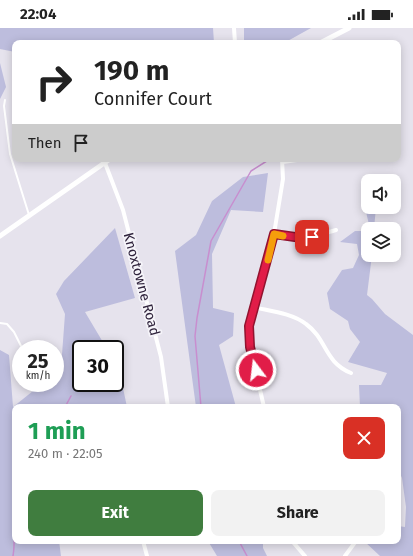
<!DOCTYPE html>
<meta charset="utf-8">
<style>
:root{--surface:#fff;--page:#f2f2f2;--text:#222;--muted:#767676;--accent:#407d3f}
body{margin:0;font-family:"Fira Sans",sans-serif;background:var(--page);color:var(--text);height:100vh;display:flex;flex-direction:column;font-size:15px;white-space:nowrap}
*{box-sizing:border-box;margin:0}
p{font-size:13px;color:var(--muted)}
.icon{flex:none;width:22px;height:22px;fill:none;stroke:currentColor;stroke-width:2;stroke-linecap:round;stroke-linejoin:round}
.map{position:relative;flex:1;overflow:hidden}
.sheet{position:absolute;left:12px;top:376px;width:389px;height:140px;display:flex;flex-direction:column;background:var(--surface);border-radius:8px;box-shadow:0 2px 10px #0003}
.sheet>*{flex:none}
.banner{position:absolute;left:12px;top:12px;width:389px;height:122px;border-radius:8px;box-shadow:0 2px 10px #0003;background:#fff;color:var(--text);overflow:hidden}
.tools{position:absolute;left:361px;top:146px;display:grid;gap:8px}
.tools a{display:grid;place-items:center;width:40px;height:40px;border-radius:8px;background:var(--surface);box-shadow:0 2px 10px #0003;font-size:20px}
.speed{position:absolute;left:12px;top:312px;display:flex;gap:8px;font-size:20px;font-weight:700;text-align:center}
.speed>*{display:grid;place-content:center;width:52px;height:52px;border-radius:50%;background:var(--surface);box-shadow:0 2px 10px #0003;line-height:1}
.speed small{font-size:10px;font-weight:400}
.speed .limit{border:2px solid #111;border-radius:6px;background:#fff;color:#111}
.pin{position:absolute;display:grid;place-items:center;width:34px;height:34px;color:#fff;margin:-17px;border-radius:8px;box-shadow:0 2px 6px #0006}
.me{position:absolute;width:44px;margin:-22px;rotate:345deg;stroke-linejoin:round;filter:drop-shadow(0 0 3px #0008)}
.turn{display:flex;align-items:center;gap:14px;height:84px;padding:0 16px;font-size:18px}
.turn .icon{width:52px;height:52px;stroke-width:2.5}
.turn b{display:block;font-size:28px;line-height:34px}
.then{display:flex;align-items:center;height:38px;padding:0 16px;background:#0003;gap:8px;font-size:15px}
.round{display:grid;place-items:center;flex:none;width:42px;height:42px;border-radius:8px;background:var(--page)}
.headline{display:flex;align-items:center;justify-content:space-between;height:68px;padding:0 16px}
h1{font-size:24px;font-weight:700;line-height:30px;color:#1e9e55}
.action{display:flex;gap:8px;margin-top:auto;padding:8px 16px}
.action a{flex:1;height:46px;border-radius:8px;background:var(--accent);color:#fff;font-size:16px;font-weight:700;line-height:46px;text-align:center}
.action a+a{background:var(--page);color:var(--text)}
.status{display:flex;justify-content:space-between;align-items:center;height:28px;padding:0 20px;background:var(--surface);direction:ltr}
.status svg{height:11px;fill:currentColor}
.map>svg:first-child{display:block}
.green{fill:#bdbddd}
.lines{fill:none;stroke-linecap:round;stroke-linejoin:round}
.stream{stroke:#c88ecf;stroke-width:1.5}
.service{stroke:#fff;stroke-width:2}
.minor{stroke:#fff;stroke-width:4}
.tertiary{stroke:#fff;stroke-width:5}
.route-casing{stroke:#92132f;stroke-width:10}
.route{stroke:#e11d48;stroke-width:7}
.slow{stroke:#f59e0b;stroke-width:7}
.labels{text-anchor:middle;stroke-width:3.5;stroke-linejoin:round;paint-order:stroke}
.street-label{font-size:14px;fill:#30243d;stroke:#f5f4f9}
</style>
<div class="status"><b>22:04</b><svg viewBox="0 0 49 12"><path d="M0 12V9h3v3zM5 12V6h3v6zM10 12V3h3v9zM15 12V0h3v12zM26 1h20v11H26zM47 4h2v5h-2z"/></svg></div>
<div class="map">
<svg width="413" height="528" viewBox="0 0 413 528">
<rect width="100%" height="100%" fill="#e6e3ed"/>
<!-- green -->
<path class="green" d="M0 0H213L214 15H15V24L0 21Z
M244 0H311L284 15H244Z
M0 35 6 59 0 71Z
M268 145 263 184 231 182 212 226 213 280 234 285 233 308 219 317 236 379H196L175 223 196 207 212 173 243 149Z
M368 167V179H376L374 201H370L363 171Z
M115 200 135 270 85 284 107 321H81V355H115V334L119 341 127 379H15V513H59L61 528H0V322L9 327 13 379 43 355H55V345L61 340 65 286 56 266 64 253Z
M355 203H368V227H372L367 267 372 271 385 286 413 307V528H380L364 513H398V498L405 499 406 479 402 450 398 441V379H360L359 357H381L387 345 348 334 360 314 350 301 348 293 330 281 327 265 342 242 353 240 359 227 357 216 340 214Z
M208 513H263V520L267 528H217Z"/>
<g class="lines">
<!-- stream -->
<path class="stream" d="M65 379 71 368
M201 379 195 308 197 290 211 213 251 143 270 131
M239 513 247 528
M13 528C17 505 10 482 15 458"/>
<!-- service -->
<path class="service" d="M5 72 4 78 10 126 29 187
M0 295 7 296 14 304 21 318"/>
<!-- minor -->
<path class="minor" d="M234 0 235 15
M283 134 304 131
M105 135 123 182 161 329 168 379
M274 206 312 209 336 202
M253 279C270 283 292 285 306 296 327 311 324 334 351 345
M264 379 250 319 249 298 274 206 283 151 282 131
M143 513 147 528
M292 513 305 528
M345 528 356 513"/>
<!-- tertiary -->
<path class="tertiary" d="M320 15 349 0
M0 208 110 131"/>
</g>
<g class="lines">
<!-- route casing -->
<g class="route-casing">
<path id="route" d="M256 342 250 319 249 298 274 206 302 210 312 209"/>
</g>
<!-- route -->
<use href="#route" class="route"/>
<!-- slow -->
<path class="slow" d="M268 232 274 206 283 208"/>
</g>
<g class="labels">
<!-- street labels -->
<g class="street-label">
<text transform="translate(142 256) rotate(75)" y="5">Knoxtowne Road</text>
</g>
</g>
</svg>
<div class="tools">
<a><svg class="icon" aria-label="sound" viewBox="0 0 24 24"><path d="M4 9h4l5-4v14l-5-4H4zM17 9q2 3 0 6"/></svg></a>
<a><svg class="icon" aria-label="layers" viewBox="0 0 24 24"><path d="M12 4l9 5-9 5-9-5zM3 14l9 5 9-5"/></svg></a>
</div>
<div class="speed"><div>25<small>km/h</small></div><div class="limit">30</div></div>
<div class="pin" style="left:312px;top:209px;background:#d93025"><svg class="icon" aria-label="arrive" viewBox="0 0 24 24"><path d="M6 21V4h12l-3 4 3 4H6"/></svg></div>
<svg class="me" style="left:256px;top:342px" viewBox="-20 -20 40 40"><circle r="17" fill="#e11d48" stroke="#fff" stroke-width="3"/><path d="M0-11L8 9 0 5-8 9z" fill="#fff"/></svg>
<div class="banner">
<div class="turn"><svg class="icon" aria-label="right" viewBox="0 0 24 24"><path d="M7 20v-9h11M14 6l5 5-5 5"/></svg><div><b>190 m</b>Connifer Court</div></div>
<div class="then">Then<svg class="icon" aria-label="arrive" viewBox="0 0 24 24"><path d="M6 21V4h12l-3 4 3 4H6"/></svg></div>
</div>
<section class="sheet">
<div class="headline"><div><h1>1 min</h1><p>240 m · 22:05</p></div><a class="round" style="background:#d93025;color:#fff"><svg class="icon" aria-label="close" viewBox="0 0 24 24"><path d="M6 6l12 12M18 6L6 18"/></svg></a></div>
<div class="action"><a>Exit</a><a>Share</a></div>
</section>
</div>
